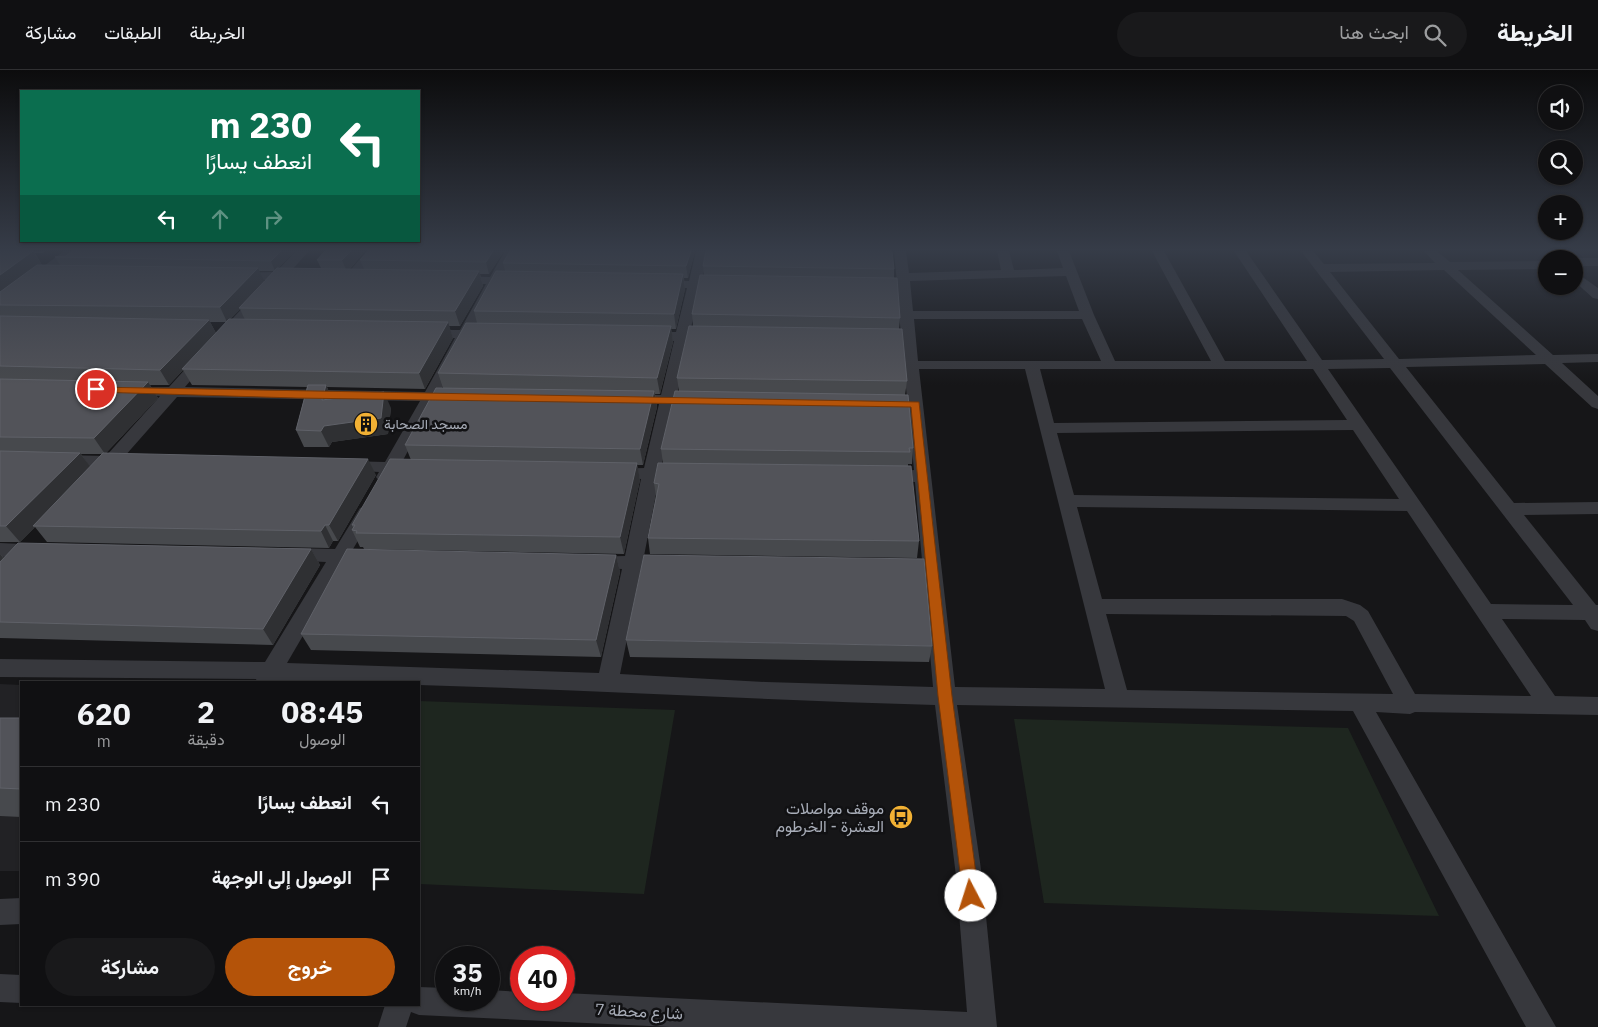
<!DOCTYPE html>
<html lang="ar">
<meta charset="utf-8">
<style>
:root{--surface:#101012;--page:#19191b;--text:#f1f3f6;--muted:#9c9d9f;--line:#303032;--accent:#b45309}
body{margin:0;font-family:"IBM Plex Sans",Vazirmatn,sans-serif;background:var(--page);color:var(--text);direction:rtl;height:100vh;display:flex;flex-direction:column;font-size:19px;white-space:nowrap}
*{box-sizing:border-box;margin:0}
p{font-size:16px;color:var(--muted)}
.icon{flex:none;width:28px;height:28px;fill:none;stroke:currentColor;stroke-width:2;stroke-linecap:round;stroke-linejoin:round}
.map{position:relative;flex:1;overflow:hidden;direction:ltr}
.drawer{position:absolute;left:20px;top:611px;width:400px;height:325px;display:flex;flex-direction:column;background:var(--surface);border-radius:0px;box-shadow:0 1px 4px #0004,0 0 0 1px var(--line);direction:rtl}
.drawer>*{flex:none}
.banner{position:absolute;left:20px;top:20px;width:400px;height:152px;border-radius:0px;box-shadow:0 1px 4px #0004,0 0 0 1px var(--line);direction:rtl;background:#0b6e4f;color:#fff;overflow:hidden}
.tools{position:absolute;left:1538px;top:15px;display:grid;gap:10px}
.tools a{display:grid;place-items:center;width:45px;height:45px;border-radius:50%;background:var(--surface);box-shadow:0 1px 4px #0004,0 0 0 1px var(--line);font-size:25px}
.speed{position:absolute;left:435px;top:876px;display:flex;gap:10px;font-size:25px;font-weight:700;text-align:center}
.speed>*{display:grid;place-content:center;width:65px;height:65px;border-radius:50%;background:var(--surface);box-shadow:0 1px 4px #0004,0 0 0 1px var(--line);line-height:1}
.speed small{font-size:12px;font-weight:400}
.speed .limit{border:8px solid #d22;background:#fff;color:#111}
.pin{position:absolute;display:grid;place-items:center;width:42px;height:42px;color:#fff;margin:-21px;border:2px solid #fff;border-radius:50%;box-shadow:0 1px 5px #0007}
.me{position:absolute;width:55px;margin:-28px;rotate:355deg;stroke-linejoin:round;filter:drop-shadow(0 0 4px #0008)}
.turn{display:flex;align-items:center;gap:18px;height:105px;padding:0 25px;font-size:22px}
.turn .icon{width:65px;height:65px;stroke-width:2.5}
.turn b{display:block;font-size:35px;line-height:42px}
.lanes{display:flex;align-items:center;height:48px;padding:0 25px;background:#0003;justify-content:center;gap:25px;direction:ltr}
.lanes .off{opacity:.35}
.eta{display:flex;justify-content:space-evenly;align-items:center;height:85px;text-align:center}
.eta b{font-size:30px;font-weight:700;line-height:35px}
.primary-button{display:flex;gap:10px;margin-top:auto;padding:10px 25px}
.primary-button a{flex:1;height:58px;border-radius:30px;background:var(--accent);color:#fff;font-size:20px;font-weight:700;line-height:58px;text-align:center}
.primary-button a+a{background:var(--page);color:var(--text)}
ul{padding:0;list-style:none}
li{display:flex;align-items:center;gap:15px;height:75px;padding:0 25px;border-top:1px solid var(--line)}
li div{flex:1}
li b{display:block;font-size:19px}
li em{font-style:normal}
header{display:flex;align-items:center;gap:30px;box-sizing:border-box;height:70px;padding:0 25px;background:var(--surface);border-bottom:1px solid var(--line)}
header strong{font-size:24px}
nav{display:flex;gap:28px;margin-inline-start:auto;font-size:18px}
.search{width:350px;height:45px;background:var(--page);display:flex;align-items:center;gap:12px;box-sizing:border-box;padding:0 18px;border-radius:28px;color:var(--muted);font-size:19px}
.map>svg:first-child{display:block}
.built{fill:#222225}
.green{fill:#1e261f}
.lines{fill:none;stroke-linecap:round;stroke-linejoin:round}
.minor{fill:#37383d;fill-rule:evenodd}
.wall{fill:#47494d;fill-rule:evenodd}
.shaded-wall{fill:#2f3033}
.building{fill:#525359;stroke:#5f6168}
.route{fill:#b45309;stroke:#753606}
.labels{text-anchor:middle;stroke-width:5;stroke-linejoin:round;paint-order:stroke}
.poi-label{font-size:14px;fill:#a8adb8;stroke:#111113;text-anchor:start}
.near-poi-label{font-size:16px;fill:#a8adb8;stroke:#111113;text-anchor:end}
.near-street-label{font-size:16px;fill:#a8adb8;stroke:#111113}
</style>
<header>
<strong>الخريطة</strong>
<div class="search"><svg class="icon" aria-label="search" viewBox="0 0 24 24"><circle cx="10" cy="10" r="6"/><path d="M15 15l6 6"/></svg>ابحث هنا</div>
<nav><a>الخريطة</a><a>الطبقات</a><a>مشاركة</a></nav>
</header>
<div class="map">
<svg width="1598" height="957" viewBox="0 0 1598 957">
<rect width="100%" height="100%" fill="#161618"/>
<!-- built -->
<path class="built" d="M0 614 21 615V801H0Z"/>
<!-- green -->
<path class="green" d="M419 631 675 640 644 824 419 814Z
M1014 649 1348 658 1439 846 1044 833Z"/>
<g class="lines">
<!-- minor -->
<path class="minor" d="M64 181H78L5 238 0 239V229Z
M296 181H309L290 202 300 203 301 206 300 209 283 210 227 271H217L215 268 217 265 269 210H237L231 206 232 203 276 202Z
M367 181H380L357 210H347L346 207 347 204Z
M505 181H517L503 207H515L522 211 515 215H499L474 260 489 261 491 264 484 268H469L440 322H456L464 327 456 332 435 331 402 392 417 394 420 398 417 402 396 403 391 411H379L376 407 379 402 340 400 338 396 340 392 346 391 385 392 420 331 177 327 124 387 129 392 127 396 115 397C110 403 106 404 99 402L97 397 55 394 53 390 55 386 61 385 106 386 160 326 124 324 121 321 124 318 169 317 198 285 203 284 210 288 185 317 425 322 455 268H427L420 264 427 260H460L486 214H457L450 210 457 206 490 207Z
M696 181H708L702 211H722L729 215 722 219H700L690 262 712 263 719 267 712 271H689L677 325H699L707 330 699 335 675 334 661 398 687 400 690 404 687 408 659 409 644 486 673 488 676 493 673 498 641 499 620 604 766 612 933 617 923 504 892 501 889 496 892 491 922 490 915 412 883 410 880 406 883 402 914 400 908 338H884L876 333 884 328 907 329 902 273H877L870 269 877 265H901L897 221H872L865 217 872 213H897L894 181H906L909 203 1001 200 997 181H1009L1014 200 1063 198 1057 181H1069L1094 245 1115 291H1211L1152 181H1164L1225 291H1307L1234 181H1246L1322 290 1384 289 1301 181H1313L1324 194 1435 193 1424 181H1437L1450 192 1546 191V199L1458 200 1553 285 1598 284V292L1562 293 1598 326V339L1592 337 1545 294 1406 297 1514 433 1598 432V444L1524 445 1596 535H1598V561L1591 559 1585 550 1502 549 1555 626 1598 627V645L1415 642 1410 644 1376 642 1556 957H1526L1353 641 957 635 982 806 997 957H670L419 945 411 942 406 957H378L385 935H419V917L446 918V930H489V920L521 922V930H564V923L967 942 956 806 935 635C763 630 591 620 419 615V612L277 610 276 612H257L256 609 0 607V589L265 592 326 492 282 490 280 485 282 480 289 478 335 479 360 438 366 436 372 438 375 442 353 479 376 481 378 486 376 491 346 492 287 593 599 603 622 499 587 497 584 492 587 487 625 486 641 409 608 407 605 403 608 399 644 398 659 334H631L623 329 631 324 661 325 674 271 647 270 640 266 647 262H676L687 218H660L653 214 660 210 689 211ZM1444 200 1536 285 1399 289 1330 202ZM1066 206 1079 241H913L910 211ZM914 249H1082L1101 291H918ZM1390 298 1573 535 1491 534 1328 299ZM919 299H1025L1105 619 955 617ZM1040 299H1313L1347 350 1054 353ZM1353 360 1399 429 1074 425 1057 363ZM1077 437 1407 441 1531 626 1415 624 1368 541 1360 535 1342 529H1102ZM1106 544 1346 546 1354 551 1393 624 1127 620Z
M1574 188H1598V196H1574V189H1572Z
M1574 201 1598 218V229L1593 228 1574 211Z
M0 473 43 475 45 480 43 485 0 487Z
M21 828V854L0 855V829Z
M0 904 21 905V933L0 932Z"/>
</g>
<!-- wall -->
<path class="wall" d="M0 181H45L43 183H35L42 195H60L55 187 66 186 72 181H295L278 198H321L317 190 325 181H365L350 199H364L360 190 504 181 489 204H480L483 216 460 256H449L453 268 425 319 327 317 332 329 391 338 388 364 332 372 329 377H304L296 360 307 317 192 315 183 300 169 315H150L158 328 106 383 376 405 338 471H333L329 478 47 472 35 457 20 472H0ZM259 201H274L264 212ZM240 239 245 250 230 249ZM210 252H226L216 263ZM81 384H102L90 397Z
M695 181 688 208H684L685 219 676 259H671L673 272 660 324H655L657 337 643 395H637L640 410 624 484 364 479 363 477H360L352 460 353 458 352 455 411 390 405 375 443 318 438 303 477 253 474 241 505 201 503 193Z
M703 196 894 199V208L900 248 899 259 907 311 905 325 913 378 912 394H908V396L919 471 917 488 650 484 648 468 656 426 654 413 663 393 661 379 679 321 677 308 693 256 692 244 704 205Z
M311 479 320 495 273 575 0 568V484L4 488Z
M616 485 620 502 601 587 311 580 301 564Z
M626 570 932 576 929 592 630 587Z
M0 648H21V747L0 746Z"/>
<!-- shaded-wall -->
<path class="shaded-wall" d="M33 181 42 195 0 227V205Z
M281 181H295L275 201 271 191Z
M351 181H365L347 202 342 190Z
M493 181H504L489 204 486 192Z
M691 181H695L688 208 686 196Z
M258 198 265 213 239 238 240 239 227 252 220 237Z
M479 201 483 216 460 256 455 241Z
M683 204 685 219 676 259 674 244Z
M209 250 217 265 182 299 183 300 169 315 160 300Z
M448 252 453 268 425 319 419 303Z
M671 256 673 272 660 324 657 308Z
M148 312 158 328 105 384 94 368Z
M326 315 333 331 322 330Z
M654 321 657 337 643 395 640 379Z
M384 322 391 338 388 364 332 372 329 377 321 361 324 356Z
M80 383 92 399 33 456 35 457 20 472 6 456Z
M368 389 376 405 338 471 329 455Z
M637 393 640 410 624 484 620 467Z
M325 455 333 471 329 478 321 461Z
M311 479 320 495 273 575 263 559Z
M0 484 4 489 0 494Z
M616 485 620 502 601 587 596 570Z"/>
<!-- building -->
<path class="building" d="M0 181H33L0 205Z
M72 181H281L271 191 55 187 66 186Z
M325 181H351L342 190H317Z
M368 181H493L486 192 360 190Z
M510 181H691L686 196 503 193Z
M706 181H892L894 199 703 196Z
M37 195 258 198 220 237 0 235V222Z
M277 198 479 201 455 241 239 238Z
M496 201 683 204 674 244 474 241Z
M700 205 897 208 900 248 692 244Z
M0 246 209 250 160 300 0 296Z
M229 249 448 252 419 303 182 299Z
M466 253 671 256 657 308 438 303Z
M689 256 902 259 907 311 677 308Z
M0 309 148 312 94 368 0 367Z
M308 315H326L322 330 384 322 381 348 324 356 321 361 296 360Z
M436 318 654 321 640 379 405 375Z
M675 321 908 325 913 378H909L910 382 661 379Z
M0 381 80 383 6 456H0Z
M103 383 368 389 329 455H325L321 461 33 456Z
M390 389 637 393 620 467 356 463 357 461 352 460 355 455H352Z
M658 393 911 396 919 471 648 468 659 414 654 413Z
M18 473 311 479 263 559 0 552V492Z
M347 479 616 485 596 570 301 564Z
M644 485 924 489 932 576 626 570Z
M0 648H21V719L0 718Z"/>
<!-- sky -->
<linearGradient id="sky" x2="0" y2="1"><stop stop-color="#0c0c0d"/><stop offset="0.57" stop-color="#363c48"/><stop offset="1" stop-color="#363c48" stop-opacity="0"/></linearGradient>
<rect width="1598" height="315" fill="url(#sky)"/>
<!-- route -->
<path class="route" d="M93 317 919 332 952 626 979 826 977 831 971 834 965 831 963 826 938 626 911 337 296 328 96 322 93 321Z"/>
<!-- icons -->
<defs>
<g id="building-disc" transform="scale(1.25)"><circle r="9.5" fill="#f2b134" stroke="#111113"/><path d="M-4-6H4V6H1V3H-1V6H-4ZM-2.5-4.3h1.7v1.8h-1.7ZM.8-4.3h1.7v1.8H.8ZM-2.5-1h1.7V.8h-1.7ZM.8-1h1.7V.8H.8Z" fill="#111"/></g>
<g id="bus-disc" transform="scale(1.25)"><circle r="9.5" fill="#f2b134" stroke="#111113"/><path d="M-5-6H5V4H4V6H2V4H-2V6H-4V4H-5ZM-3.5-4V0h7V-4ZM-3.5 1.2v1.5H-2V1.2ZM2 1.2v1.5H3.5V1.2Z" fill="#111"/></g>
</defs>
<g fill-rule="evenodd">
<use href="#building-disc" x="366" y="354"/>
<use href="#bus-disc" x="901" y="747"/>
</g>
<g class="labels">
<!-- poi labels -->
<g class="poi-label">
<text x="384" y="359">مسجد الصحابة</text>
</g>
<!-- near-poi labels -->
<g class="near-poi-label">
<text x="884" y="744">موقف مواصلات<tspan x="884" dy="18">العشرة - الخرطوم</tspan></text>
</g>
<!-- near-street labels -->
<g class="near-street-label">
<text transform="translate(639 941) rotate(3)" y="6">شارع محطة 7</text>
</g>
</g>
</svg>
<div class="tools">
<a><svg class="icon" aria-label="sound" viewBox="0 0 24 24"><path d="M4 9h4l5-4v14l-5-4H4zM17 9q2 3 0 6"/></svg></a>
<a><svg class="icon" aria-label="search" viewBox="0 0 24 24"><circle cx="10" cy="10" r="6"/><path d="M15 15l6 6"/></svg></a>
<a>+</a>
<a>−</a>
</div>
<div class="speed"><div>35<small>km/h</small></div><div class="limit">40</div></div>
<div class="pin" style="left:96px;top:319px;background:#d93025"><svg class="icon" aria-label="arrive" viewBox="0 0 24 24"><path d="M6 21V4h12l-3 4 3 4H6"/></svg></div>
<svg class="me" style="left:971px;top:826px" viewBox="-20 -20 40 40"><circle r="19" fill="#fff"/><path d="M0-13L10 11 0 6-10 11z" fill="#b45309"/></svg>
<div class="banner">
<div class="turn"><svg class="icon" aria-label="left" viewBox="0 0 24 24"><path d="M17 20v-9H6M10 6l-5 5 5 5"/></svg><div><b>230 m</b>انعطف يسارًا</div></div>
<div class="lanes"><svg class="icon" aria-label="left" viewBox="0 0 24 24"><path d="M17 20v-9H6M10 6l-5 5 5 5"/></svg><svg class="icon off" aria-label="ahead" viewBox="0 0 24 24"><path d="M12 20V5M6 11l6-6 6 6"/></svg><svg class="icon off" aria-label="right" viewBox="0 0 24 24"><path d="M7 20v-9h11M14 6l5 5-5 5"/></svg></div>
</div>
<section class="drawer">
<div class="eta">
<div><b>08:45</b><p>الوصول</p></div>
<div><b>2</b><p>دقيقة</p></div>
<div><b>620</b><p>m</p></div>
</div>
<ul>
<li><svg class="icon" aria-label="left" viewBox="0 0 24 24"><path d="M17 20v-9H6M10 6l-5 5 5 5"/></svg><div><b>انعطف يسارًا</b></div><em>230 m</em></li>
<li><svg class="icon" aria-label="arrive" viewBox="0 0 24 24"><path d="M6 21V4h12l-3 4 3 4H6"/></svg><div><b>الوصول إلى الوجهة</b></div><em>390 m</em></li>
</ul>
<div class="primary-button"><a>خروج</a><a>مشاركة</a></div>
</section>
</div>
